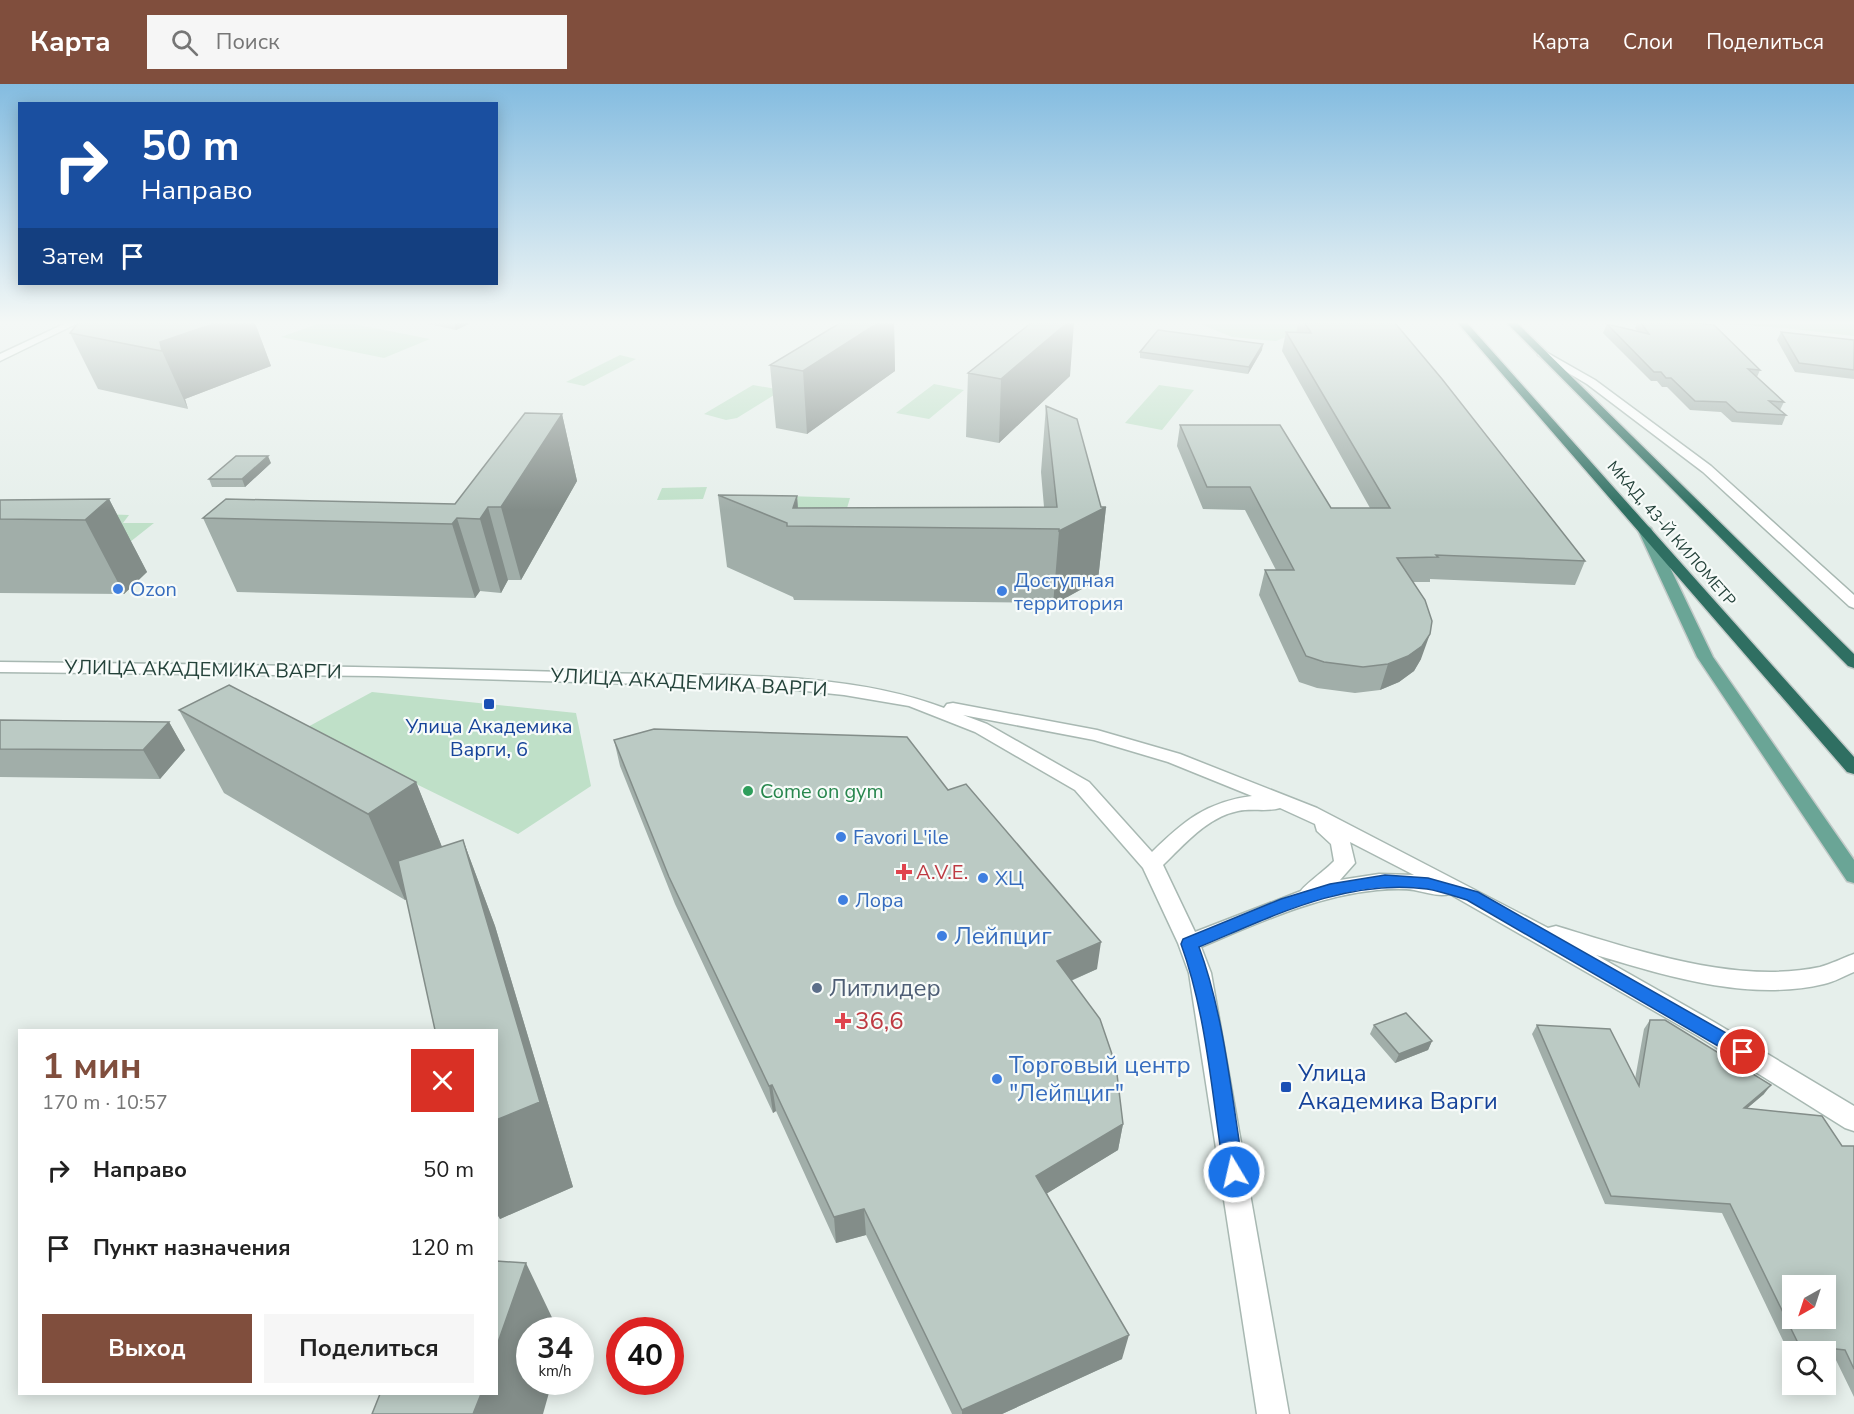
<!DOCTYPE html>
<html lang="ru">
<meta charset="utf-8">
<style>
:root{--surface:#fff;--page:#f6f6f6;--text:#222;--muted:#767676;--accent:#804e3d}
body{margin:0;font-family:"Nunito Sans",sans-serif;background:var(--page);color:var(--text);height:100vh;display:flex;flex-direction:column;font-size:22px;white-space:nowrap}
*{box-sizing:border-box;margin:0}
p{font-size:20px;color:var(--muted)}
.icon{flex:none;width:33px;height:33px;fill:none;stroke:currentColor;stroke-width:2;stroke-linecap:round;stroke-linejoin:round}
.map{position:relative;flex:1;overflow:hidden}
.drawer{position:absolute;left:18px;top:945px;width:480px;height:366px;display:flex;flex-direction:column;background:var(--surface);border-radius:0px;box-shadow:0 3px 15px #0003}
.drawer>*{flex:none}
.top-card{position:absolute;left:18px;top:18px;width:480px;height:183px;border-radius:0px;box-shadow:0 3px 15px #0003;background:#1a4fa0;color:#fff;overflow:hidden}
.needle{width:39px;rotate:219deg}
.buttons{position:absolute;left:1782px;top:1191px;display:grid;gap:12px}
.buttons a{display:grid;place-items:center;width:54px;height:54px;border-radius:0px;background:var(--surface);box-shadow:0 3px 15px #0003;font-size:30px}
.speed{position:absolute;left:516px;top:1233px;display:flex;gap:12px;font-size:30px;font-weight:700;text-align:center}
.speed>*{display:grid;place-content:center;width:78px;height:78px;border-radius:50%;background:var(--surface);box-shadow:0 3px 15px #0003;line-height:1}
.speed small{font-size:15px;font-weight:400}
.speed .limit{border:9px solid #d22;background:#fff;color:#111}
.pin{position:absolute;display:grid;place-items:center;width:51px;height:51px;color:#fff;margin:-26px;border:3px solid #fff;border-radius:50%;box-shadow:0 2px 6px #0007}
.me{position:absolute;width:66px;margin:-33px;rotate:351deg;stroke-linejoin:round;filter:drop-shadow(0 0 4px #0008)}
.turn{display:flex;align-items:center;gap:21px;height:126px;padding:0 24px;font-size:27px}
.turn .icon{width:78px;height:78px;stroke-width:2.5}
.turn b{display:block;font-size:42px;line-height:51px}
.then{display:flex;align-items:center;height:57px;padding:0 24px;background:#0003;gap:12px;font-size:22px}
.round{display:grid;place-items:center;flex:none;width:63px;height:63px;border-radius:0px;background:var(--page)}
.overview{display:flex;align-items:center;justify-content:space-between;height:102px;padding:0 24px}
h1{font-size:36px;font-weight:700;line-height:45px;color:var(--accent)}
.action{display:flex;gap:12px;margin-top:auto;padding:12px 24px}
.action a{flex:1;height:69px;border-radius:0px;background:var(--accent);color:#fff;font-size:24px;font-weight:700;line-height:69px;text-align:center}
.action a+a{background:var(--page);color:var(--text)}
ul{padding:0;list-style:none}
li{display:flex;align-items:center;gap:18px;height:78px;padding:0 24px}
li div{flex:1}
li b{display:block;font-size:22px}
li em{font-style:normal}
header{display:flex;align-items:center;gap:36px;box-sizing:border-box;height:84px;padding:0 30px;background:var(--accent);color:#fff}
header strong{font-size:28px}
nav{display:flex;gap:33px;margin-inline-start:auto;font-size:21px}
.search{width:420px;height:54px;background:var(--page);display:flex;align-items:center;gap:15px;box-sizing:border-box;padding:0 21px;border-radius:0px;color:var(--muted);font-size:22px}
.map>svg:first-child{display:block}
.green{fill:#bfe0c8}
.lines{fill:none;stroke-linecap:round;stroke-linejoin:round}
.minor-casing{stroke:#a8b8b2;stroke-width:3}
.major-casing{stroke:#c2cac8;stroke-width:3}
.highway-casing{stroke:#c2cac8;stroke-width:3}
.minor{fill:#fff;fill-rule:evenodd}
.major{fill:#6aa596;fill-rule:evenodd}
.highway{fill:#2f6f62;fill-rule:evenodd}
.wall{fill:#a1aea9}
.shaded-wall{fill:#838d89}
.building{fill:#bbcac4;stroke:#838d89;stroke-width:1.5;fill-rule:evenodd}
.route{fill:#1a73e8;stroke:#114b97;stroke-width:1.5}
.shop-dot{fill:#3f7fe0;stroke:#f7fbf9;stroke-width:2}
.transit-dot{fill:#1a4fb4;stroke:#f7fbf9;stroke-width:2}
.leisure-dot{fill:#2e9e5b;stroke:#f7fbf9;stroke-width:2}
.health-dot{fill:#e0444e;stroke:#f7fbf9;stroke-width:2}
.service-dot{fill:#5c6f8a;stroke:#f7fbf9;stroke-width:2}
.labels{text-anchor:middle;stroke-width:4.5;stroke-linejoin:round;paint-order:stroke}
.far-street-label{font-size:16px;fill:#24423a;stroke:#f7fbf9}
.shop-label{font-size:20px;fill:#366cbe;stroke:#f7fbf9;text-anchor:start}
.street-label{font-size:20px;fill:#24423a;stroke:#f7fbf9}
.transit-label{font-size:20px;fill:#164399;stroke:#f7fbf9}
.leisure-label{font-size:20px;fill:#27864d;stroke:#f7fbf9;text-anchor:start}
.health-label{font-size:20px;fill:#be3a42;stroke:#f7fbf9;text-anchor:start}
.near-shop-label{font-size:24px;fill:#366cbe;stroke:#f7fbf9;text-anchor:start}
.near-service-label{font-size:24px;fill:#4e5e75;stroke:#f7fbf9;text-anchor:start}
.near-health-label{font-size:24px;fill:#be3a42;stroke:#f7fbf9;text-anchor:start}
.near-transit-label{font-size:24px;fill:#164399;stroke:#f7fbf9;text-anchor:start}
</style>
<header>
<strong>Карта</strong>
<div class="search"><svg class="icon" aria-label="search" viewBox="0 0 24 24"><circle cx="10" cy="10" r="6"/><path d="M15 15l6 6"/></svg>Поиск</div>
<nav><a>Карта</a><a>Слои</a><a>Поделиться</a></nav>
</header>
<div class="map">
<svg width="1854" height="1330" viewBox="0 0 1854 1330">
<rect width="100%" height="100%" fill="#e6efeb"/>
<!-- green -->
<path class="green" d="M320 239H349L430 255 384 274 281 253Z
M1198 239H1334L1293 250 1276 257 1232 253Z
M1718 239H1854V252L1785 244Z
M620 271 636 275 584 302 566 298Z
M934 300 964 306 929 335 896 329Z
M753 301 782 306 737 334 726 336 704 330Z
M1159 301 1194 306 1162 346 1125 339Z
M707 403 703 415 657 416 662 404Z
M788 412 850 414 845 431 782 430Z
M73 429 129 431 123 439H154L130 458Z
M372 608 576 629 591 702 518 750 304 645Z"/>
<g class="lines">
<!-- minor casing -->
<g class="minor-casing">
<path id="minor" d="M66 239H78L0 277V270Z
M1538 267H1544L1595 296 1711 382 1854 511V524L1849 522 1703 388 1587 300 1538 271Z
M0 578C200 580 400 583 600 589 709 592 842 585 944 624L947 620 953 619 1097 646 1180 670 1317 724 1548 844 1556 842C1636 866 1736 901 1820 883 1831 880 1843 874 1854 870V888C1844 892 1834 898 1824 900 1749 918 1667 892 1596 871L1714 938 1854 1022V1047L1845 1044 1698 952 1450 810C1438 813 1425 808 1414 806 1402 804 1388 805 1377 806 1315 812 1258 839 1201 863L1211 889 1289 1330H1257L1189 889 1178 859 1143 784 1075 706 975 648 909 622 844 611 777 604 377 592 0 588ZM963 631 1094 656 1168 678 1252 712C1206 718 1184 737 1152 768L1089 698 987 640ZM1280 724 1315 740 1317 747 1331 760 1334 777C1327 785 1304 801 1301 807L1195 848 1163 781C1184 761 1207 733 1238 727 1252 724 1267 728 1280 724ZM1350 758 1414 791 1379 790 1340 796 1355 779Z"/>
</g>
<!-- major casing -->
<g class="major-casing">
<path id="major" d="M1644 440 1651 444 1713 573 1854 776V799L1847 797 1697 573 1637 444Z"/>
</g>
<!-- highway casing -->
<g class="highway-casing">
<path id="highway" d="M1458 239H1467L1854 673V690L1847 688Z
M1507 239H1517L1854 570V584L1848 582Z"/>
</g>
<!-- minor -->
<use href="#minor" class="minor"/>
<!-- major -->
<use href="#major" class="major"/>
<!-- highway -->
<use href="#highway" class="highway"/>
</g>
<!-- wall -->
<path class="wall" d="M78 239H255L271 282 185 315 188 325 98 305 70 249Z
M425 239H471L456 246Z
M840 239H894L895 287 807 350 776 344 770 281Z
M1298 239H1395L1585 477 1575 501 1430 495V498H1413L1421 575 1414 587 1399 598 1380 606 1355 609 1317 604 1299 598 1259 511 1265 486H1276L1245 426 1203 425 1177 362 1180 341 1331 424H1370L1282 267 1286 248 1296 249Z
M1637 239H1695L1760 286 1757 293 1784 318 1780 326 1786 331 1782 341 1732 338 1721 328 1690 326 1667 303H1662L1657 297H1651L1603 249 1607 240 1638 248 1635 244Z
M1781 248 1854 256V295L1795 288 1777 256Z
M1262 266 1248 290 1140 274V268Z
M968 289 1070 292 999 359 966 353Z
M1046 322 1101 423H1106L1098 496 1053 521V519L794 516 793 513 727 483 718 411 797 412 798 424 1044 423 1041 388Z
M562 330 577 397 521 496H508L501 509 480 507 475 514 237 508 203 434 455 420Z
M271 379 245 403H212L209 395Z
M109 415 147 488 124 510 0 509V416Z
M179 626 416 698 442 763 463 756 495 842 573 1103 500 1135 407 815 405 816 224 709Z
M0 636 169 638 185 666 160 695 0 693Z
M614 656 948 706 1097 885 1071 897 1123 1040 1118 1066 1047 1109 1122 1275 1002 1330H952L866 1151 836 1159 776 1027 773 1029 675 820 620 682Z
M1650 936 1764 1010 1747 1024 1842 1062H1854V1313L1835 1274 1826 1273V1268H1792V1269H1789L1722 1129 1605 1120 1532 950 1537 941 1635 995 1644 945Z
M1374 941 1432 957 1428 966 1395 979 1370 950Z"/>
<!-- shaded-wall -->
<path class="shaded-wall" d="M216 239H255L271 282 185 315 188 325 162 267 160 258Z
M454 239H471L456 246Z
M878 239H894L895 287 807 350 803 287Z
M1067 239H1074L1070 292 999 359 1001 295Z
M1263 260 1262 266 1248 290 1249 283Z
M562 330 577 397 521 496 501 423Z
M268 372 271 379 245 403 242 395Z
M797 412 799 442 793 424Z
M109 415 147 488 124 510 85 436Z
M488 423 508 496 501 509 480 435Z
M1106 423 1098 496 1053 521 1059 447Z
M457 434 480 507 475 514 452 440Z
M1430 550 1421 575 1414 587 1399 598 1380 606 1388 580Z
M169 638 185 666 160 695 143 666Z
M416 698 450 783 405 816 368 730Z
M463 756 495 842 573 1103 500 1135 496 1129V1036Z
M1101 858 1097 885 1054 904 1057 877Z
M1432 957 1428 966 1395 979 1399 970Z
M772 1001 776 1027 773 1029 769 1002Z
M1771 1001 1764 1010 1737 1033 1744 1024Z
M1123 1040 1118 1066 1033 1118 1036 1092Z
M864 1125 866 1151 836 1159 834 1133Z
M526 1179 558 1246H530V1298H552L543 1330H473L481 1310H496V1264Z
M1129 1251 1122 1275 1002 1330H962V1326Z"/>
<!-- building -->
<path class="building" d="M78 239H216L160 258 162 267 70 249Z
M840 239H878L803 287 770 281Z
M1031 239H1067L1001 295 968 289Z
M1305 239H1395L1442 295 1585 477 1436 471 1438 473 1397 474 1425 516 1432 537 1430 550 1422 562 1408 572 1388 580 1363 583 1324 578 1306 572 1265 486H1294L1250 403H1207L1180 341H1280L1331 424H1390L1286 248 1311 249Z
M1641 239H1695L1714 241 1760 286 1748 285 1784 318 1769 317 1786 331 1737 328 1726 318 1695 317 1671 294H1666L1661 288H1654L1607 240 1649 250Z
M1158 246 1263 260 1249 283 1140 268Z
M1781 248 1854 256V286L1799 279Z
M1046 322 1077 335 1101 423H1106L1059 447V445L787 442V439L718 411 797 412 793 424 1057 423Z
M525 329 562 330 501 423H488L480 435 457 434 452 440 203 434 226 415 455 420Z
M236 372H268L242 395H209Z
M109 415 85 436 0 435V416Z
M229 601 416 698 368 730 179 626Z
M0 636 169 638 143 666 0 665Z
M654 645 907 653 948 706 966 700 1101 858 1057 877 1100 935 1116 982 1123 1040 1036 1092 1129 1251 962 1326 864 1125 834 1133 772 1001 769 1002 669 793 614 656Z
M463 756 540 1018 496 1036V946H435L398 777Z
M1406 929 1432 957 1399 970 1374 941Z
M1650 936H1665L1771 1001 1744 1024 1822 1032 1842 1062H1854V1285L1845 1266 1799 1261 1730 1120 1611 1112 1537 941 1610 945 1639 1002ZM1792 1202H1826V1234H1792Z
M496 1177 526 1179 496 1264Z
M380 1310H481L473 1330H372Z"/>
<!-- sky -->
<linearGradient id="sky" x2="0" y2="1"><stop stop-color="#84bce0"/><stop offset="0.56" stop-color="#f4f8f6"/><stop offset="1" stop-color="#f4f8f6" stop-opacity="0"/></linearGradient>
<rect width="1854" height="426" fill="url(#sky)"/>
<!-- route -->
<path class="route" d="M1385 791 1428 794 1478 808 1749 962 1752 968 1749 973 1743 975 1737 973 1467 816C1454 812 1440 807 1427 805 1347 794 1271 833 1199 863 1224 930 1232 1016 1244 1088L1241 1095 1234 1098 1227 1095 1224 1088C1212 1013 1207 932 1181 860L1183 855 1281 815 1330 800Z"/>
<!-- markers -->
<g class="shop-dot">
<circle cx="118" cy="505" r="6"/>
<circle cx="1002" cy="507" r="6"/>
<circle cx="841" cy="753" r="6"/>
<circle cx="983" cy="794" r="6"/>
<circle cx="843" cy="816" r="6"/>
<circle cx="942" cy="852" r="6"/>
<circle cx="997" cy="995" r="6"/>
</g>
<g class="transit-dot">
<rect x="483" y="614" width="12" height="12" rx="3"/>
<rect x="1280" y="997" width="12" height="12" rx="3"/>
</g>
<circle class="leisure-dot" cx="748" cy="707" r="6"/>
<g class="health-dot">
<path d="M901 779h6v6h6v6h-6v6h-6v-6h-6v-6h6z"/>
<path d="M840 928h6v6h6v6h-6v6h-6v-6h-6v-6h6z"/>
</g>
<circle class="service-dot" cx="817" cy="904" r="6"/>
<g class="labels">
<!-- far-street labels -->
<g class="far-street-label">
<text transform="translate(1672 449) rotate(49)" y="6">МКАД, 43-Й КИЛОМЕТР</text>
</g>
<!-- shop labels -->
<g class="shop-label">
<text x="1014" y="503">Доступная<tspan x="1014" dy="23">территория</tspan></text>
<text x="130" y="512">Ozon</text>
<text x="853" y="760">Favori L'ile</text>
<text x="995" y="801">ХЦ</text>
<text x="855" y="823">Лора</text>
</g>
<!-- street labels -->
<g class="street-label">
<text transform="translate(203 585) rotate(1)" y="7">УЛИЦА АКАДЕМИКА ВАРГИ</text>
<text transform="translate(689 598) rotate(3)" y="7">УЛИЦА АКАДЕМИКА ВАРГИ</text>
</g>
<!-- transit labels -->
<g class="transit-label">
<text x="489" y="649">Улица Академика<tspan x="489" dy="23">Варги, 6</tspan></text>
</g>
<!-- leisure labels -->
<g class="leisure-label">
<text x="760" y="714">Come on gym</text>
</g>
<!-- health labels -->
<g class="health-label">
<text x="916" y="795">A.V.E.</text>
</g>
<!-- near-shop labels -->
<g class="near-shop-label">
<text x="954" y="860">Лейпциг</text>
<text x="1009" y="989">Торговый центр<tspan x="1009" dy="28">"Лейпциг"</tspan></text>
</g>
<!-- near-service labels -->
<g class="near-service-label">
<text x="829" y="912">Литлидер</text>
</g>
<!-- near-health labels -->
<g class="near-health-label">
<text x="855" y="945">36,6</text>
</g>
<!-- near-transit labels -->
<g class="near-transit-label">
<text x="1298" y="997">Улица<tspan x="1298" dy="28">Академика Варги</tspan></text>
</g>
</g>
</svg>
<div class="buttons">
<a><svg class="needle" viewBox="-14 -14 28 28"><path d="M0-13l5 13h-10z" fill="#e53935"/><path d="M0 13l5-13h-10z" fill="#767676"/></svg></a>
<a><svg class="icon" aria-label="search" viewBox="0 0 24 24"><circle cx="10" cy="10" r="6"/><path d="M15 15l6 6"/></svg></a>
</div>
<div class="speed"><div>34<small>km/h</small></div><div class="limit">40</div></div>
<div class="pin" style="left:1743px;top:968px;background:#d93025"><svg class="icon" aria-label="arrive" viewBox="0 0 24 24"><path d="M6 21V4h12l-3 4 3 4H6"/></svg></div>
<svg class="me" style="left:1234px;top:1088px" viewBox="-20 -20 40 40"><circle r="17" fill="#1a73e8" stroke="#fff" stroke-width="3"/><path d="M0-11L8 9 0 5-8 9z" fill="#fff"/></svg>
<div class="top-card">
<div class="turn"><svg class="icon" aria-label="right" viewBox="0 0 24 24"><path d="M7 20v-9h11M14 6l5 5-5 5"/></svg><div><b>50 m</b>Направо</div></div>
<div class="then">Затем<svg class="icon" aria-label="arrive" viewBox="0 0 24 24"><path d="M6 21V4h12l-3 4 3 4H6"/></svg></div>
</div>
<section class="drawer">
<div class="overview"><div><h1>1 мин</h1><p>170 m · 10:57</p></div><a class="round" style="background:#d93025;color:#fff"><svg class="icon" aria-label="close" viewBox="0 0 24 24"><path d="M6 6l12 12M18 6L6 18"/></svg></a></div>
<ul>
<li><svg class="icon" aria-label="right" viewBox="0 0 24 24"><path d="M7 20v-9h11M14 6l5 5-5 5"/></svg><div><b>Направо</b></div><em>50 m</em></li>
<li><svg class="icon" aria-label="arrive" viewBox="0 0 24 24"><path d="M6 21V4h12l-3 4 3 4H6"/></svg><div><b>Пункт назначения</b></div><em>120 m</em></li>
</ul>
<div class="action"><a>Выход</a><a>Поделиться</a></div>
</section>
</div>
